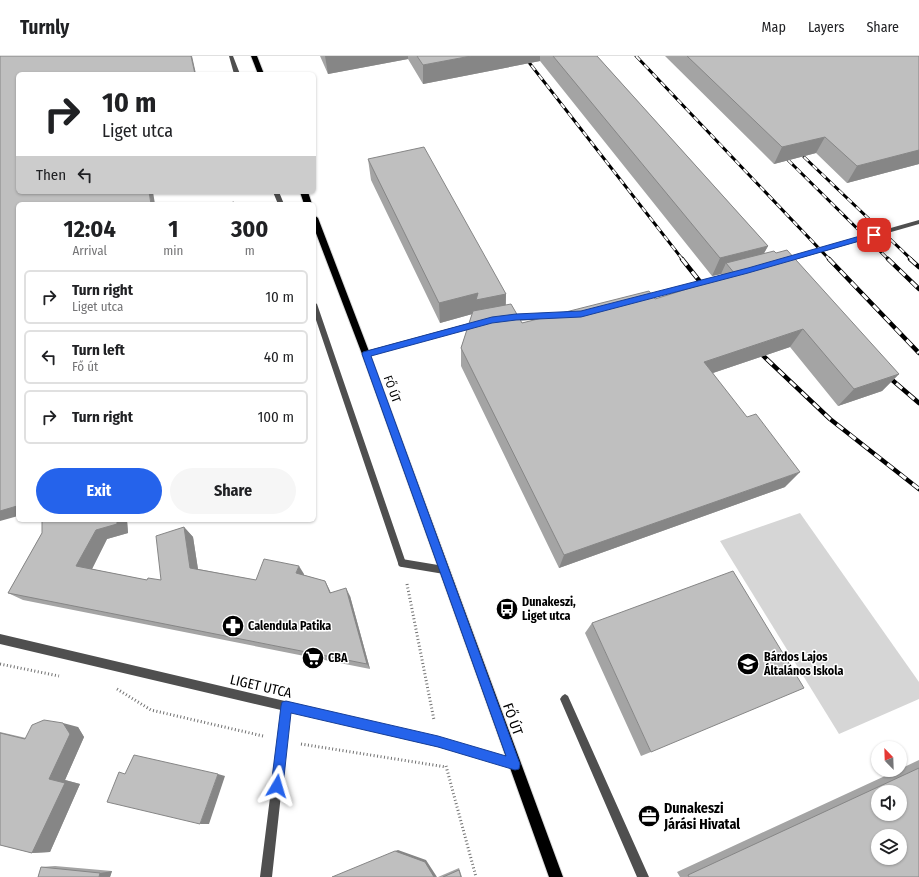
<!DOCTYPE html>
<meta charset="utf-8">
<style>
:root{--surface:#fff;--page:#f6f6f6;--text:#202124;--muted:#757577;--line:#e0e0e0;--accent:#2563eb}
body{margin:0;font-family:"Fira Sans Condensed",sans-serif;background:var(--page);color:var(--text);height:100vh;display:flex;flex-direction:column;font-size:15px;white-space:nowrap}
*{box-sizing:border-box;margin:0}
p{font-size:13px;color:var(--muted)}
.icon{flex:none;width:22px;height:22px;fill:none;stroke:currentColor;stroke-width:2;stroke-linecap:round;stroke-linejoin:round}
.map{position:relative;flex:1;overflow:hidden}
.drawer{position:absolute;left:16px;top:146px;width:300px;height:320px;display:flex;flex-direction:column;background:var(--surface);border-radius:6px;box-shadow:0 1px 3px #0004}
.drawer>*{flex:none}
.top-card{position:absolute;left:16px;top:16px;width:300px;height:122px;border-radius:6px;box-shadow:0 1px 3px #0004;background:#fff;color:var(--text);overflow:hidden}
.needle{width:26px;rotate:337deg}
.tools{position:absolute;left:871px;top:685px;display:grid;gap:8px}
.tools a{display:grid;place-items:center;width:36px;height:36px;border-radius:50%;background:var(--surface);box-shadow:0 1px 3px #0004;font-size:20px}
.pin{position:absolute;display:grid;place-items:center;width:34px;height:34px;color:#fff;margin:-17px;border-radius:8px;box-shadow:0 2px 6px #0006}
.me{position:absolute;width:44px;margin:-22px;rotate:7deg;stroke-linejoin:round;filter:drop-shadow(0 0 3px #0008)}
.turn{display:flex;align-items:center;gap:14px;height:84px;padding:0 20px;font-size:18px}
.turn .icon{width:52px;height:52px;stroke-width:2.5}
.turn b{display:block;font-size:28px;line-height:34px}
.then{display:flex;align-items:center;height:38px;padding:0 20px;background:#0003;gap:8px;font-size:15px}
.eta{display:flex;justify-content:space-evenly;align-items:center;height:68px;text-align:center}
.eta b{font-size:24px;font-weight:700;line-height:28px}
.button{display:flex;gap:8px;margin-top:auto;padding:8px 20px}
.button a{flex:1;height:46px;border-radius:24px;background:var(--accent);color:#fff;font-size:16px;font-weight:700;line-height:46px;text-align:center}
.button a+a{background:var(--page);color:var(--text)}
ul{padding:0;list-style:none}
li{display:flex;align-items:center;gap:12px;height:54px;margin:0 8px 6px;padding:0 12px;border:2px solid var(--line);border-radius:6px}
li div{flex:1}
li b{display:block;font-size:15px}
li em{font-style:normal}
header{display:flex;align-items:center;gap:24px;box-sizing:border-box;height:56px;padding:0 20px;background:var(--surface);border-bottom:1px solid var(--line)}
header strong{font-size:19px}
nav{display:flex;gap:22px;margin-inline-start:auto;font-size:14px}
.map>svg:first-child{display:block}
.green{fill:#d6d6d6}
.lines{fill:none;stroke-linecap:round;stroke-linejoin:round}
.primary-casing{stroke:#dbdbdb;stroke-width:2}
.path{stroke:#717171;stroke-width:3;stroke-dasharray:1 2.5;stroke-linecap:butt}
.lane{fill:#4f4f4f;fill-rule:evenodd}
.street{fill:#4f4f4f;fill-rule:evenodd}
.primary{fill:#000;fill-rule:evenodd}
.rail-far1-casing{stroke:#000;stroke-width:3}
.rail-casing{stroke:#000;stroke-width:4.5}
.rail-far1{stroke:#fff;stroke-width:2;stroke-dasharray:6;stroke-linecap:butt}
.rail{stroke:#fff;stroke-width:3;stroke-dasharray:8;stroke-linecap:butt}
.wall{fill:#a4a4a4}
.shaded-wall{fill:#868686}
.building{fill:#bfbfbf;stroke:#868686;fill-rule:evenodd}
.route{fill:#2563eb;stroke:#184099}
.labels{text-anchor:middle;stroke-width:3;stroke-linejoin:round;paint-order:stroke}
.street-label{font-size:12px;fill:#000;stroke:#fff}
.poi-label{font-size:12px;font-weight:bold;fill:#000;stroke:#fff;text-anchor:start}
.near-street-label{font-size:14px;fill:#000;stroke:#fff}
.near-poi-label{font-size:14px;font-weight:bold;fill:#000;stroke:#fff;text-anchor:start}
</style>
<header>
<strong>Turnly</strong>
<nav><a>Map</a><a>Layers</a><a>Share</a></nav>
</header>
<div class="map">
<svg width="919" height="821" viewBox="0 0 919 821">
<rect width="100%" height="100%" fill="#fff"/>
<!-- green -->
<path class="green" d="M800 457 919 626V643L839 678 720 485Z"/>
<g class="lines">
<!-- primary casing -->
<g class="primary-casing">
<path id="primary" d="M251 0H257L264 18H258Z
M300 136H308L312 148H304Z
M314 159 318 162 370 298 563 821H549L362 298 314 172Z"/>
</g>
<!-- path -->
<path class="path" d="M407 528 434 664
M0 608 59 620
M117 633 151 654 263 680
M301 688 446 711
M446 710 476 821"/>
<!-- lane -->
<path class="lane" d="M919 164V168L783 207 780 205 781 203Z
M730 217 733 219 732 221 642 244 639 242 642 240Z
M557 257 560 260 557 263 508 265 505 262 508 259Z
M477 265 480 268 479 270 366 301 362 298 366 295Z
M402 503 444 510 447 511 448 514 447 517 444 518 402 511 399 510 398 507 399 504Z"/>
<!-- street -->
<path class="street" d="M229 0H233L240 18H234Z
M273 136H279L284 148H278Z
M314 246 317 248 406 507 405 510 402 511 399 510 398 507 314 258Z
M0 578 438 681 515 703 519 704 520 708 519 712 515 713 438 691 290 656 272 821H260L281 654 0 588Z
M565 638 568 640 649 821H637L560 643 562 640Z"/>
<!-- primary -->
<use href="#primary" class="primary"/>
<!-- rail-far1 casing -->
<g class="rail-far1-casing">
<path id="rail-far1" d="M524 0 683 204
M636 0 830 204
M804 101 912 204
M788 104 889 204"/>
</g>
<!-- rail casing -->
<g class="rail-casing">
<path id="rail" d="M682 203 709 237
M829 203 919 297
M888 203 919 233
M910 203 919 211
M755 292 830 363 919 433
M884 317 919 347"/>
</g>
<!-- rail-far1 -->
<use href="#rail-far1" class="rail-far1"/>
<!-- rail -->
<use href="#rail" class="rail"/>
</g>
<!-- wall -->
<path class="wall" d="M320 0H597L768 190 764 197 899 318 882 335 838 350 790 291 713 317 785 431 559 512 461 310V292L472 258 440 267 371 124 368 103 506 238V249L522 267 655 243 719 223 721 218 712 220 540 5 423 28 408 3 328 18Z
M665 0H919V108L847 127 816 97 774 108Z
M42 464H127L128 477 107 483 92 513 147 524H161L184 471 193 481 198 513 256 524 304 518V519L325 525 331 537 350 540 370 613 23 544 8 537 42 477Z
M592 567 651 696 641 700 585 577Z
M78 671 84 681 65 724 80 728 50 796 32 797 0 789V676L26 682Z
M919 704V821H680L677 816 898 714H900V713Z
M55 810 112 815 110 821H38L41 811Z
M459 812 462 821H438Z"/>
<!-- shaded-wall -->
<path class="shaded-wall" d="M191 0H192L196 18H195Z
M325 0H408V3L328 18Z
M471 0H540V5L423 28V9Z
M825 81 816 97 774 108 782 91Z
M919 94V108L847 127 857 110Z
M149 136H153L155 148H151Z
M768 190 758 208 726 207 721 218 712 220 720 202Z
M478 237 506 238 505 258 476 257 440 267 439 247Z
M803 273 790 291 695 323 704 306Z
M899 318 882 335 838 350 854 333Z
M17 376H18V460L0 465V455Z
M800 416 785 431 559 512 564 499Z
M117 464H127L128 477 107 483 89 519 76 510 96 474Z
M184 471 193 481 199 520 190 512Z
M299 510 304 518 301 525 296 517Z
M325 525 329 533 334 545 330 537Z
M346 532 350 540 370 613 367 608Z
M63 667 78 671 84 681 65 724 80 728 50 796 32 797 49 723Z
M218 718 225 720 209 768H200Z
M398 794 426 804 437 821H434L395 795Z
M112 815 110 821H99L100 817Z"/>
<!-- building -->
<path class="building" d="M0 0H191L195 18H18V136H149L151 148H18V376H17V450L0 455Z
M417 0H471L423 9Z
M553 0H597L768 190 720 202Z
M687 0H919V94L857 110 825 81 782 91Z
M424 91 506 238 476 244 478 237 439 247 368 103Z
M234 146 235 148H224Z
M787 194 899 318 854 333 803 273 704 306 747 361 756 358 800 416 564 499 461 292 473 255 511 248 522 267 649 235 655 243 735 218 726 207 774 195 776 197Z
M42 464H117V468L96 474 76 510 147 524 148 522 161 524 156 480 184 471 190 512 256 524 264 503 299 510 296 517 325 525 330 537 346 532 367 608 8 537 42 477Z
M733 515 804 632 651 696 592 567Z
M44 664 63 667 70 678 49 723 65 727 32 797 0 789V677L25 683 32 669Z
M134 699 218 718 200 768 107 746 119 716 125 718Z
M919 712V821H689L688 819ZM878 736H900V758H878ZM878 780H900V802H878Z
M395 795 425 806 434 821H332Z
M41 811 100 817 99 821H38Z
M459 814 461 821H443Z"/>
<!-- route -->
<path class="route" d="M874 176 878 179 877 180 748 217 581 261 516 264 492 267 371 300 520 708 519 713 515 714 438 691 291 657 283 730 281 734 277 736 273 734 271 730 281 650 282 646 286 645 438 680 506 700 362 298 363 296 492 261 516 258 581 255 748 212Z"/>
<!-- icons -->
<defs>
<g id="bus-disc" transform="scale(1.15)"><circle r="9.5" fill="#000" stroke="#fff"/><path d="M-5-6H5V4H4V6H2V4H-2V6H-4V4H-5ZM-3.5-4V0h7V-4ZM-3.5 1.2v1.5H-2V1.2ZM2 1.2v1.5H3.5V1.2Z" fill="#fff"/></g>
<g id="pharmacy-disc" transform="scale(1.15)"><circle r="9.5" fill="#000" stroke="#fff"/><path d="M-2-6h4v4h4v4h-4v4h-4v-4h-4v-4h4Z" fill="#fff"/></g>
<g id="supermarket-disc" transform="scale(1.15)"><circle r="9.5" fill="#000" stroke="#fff"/><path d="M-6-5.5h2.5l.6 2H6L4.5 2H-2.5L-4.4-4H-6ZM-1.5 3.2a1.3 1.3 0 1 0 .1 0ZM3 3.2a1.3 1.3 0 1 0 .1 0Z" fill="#fff"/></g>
<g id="school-disc" transform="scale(1.15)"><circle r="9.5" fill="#000" stroke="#fff"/><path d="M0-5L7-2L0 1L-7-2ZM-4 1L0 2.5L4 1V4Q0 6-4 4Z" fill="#fff"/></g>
<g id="office-disc" transform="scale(1.15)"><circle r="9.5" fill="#000" stroke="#fff"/><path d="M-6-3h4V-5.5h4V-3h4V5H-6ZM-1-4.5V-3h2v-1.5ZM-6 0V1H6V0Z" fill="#fff"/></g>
</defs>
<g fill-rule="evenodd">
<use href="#bus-disc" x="507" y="553"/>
<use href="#pharmacy-disc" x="233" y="570"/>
<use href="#supermarket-disc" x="313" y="602"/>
<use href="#school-disc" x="748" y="608"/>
<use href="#office-disc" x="649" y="760"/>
</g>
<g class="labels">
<!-- street labels -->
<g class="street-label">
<text transform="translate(392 333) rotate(70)" y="4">FŐ ÚT</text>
</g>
<!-- poi labels -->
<g class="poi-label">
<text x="522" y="550">Dunakeszi,<tspan x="522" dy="14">Liget utca</tspan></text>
<text x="248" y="574">Calendula Patika</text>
<text x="764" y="605">Bárdos Lajos<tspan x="764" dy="14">Általános Iskola</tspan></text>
<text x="328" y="606">CBA</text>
</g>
<!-- near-street labels -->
<g class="near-street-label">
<text transform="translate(261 630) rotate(13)" y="5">LIGET UTCA</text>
<text transform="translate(513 663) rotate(70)" y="5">FŐ ÚT</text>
</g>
<!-- near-poi labels -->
<g class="near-poi-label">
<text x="664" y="757">Dunakeszi<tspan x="664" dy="16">Járási Hivatal</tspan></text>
</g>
</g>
</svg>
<div class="tools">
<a><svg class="needle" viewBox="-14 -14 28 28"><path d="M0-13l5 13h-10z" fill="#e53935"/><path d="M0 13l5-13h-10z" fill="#757577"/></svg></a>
<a><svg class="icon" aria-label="sound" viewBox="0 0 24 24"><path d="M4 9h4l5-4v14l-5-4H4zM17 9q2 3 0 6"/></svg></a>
<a><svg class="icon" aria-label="layers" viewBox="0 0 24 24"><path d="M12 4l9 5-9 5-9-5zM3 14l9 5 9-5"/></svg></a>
</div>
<div class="pin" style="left:874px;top:179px;background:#d93025"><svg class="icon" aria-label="arrive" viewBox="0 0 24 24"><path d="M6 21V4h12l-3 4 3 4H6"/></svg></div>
<svg class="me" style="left:277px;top:730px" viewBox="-20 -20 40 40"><path d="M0-17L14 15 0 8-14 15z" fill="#2563eb" stroke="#fff" stroke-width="4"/></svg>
<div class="top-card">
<div class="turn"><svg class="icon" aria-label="right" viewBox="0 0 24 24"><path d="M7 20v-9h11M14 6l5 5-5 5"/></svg><div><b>10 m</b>Liget utca</div></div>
<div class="then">Then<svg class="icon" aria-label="left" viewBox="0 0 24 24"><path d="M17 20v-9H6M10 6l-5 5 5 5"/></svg></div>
</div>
<section class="drawer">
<div class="eta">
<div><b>12:04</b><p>Arrival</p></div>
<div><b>1</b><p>min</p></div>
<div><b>300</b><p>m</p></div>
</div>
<ul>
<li><svg class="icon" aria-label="right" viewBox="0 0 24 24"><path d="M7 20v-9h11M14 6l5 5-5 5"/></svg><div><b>Turn right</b><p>Liget utca</p></div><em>10 m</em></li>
<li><svg class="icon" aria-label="left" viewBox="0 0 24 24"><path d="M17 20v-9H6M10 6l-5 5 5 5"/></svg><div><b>Turn left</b><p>Fő út</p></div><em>40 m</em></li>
<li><svg class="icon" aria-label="right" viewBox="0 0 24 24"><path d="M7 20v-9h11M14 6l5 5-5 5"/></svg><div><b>Turn right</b></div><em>100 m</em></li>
</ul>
<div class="button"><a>Exit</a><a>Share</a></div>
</section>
</div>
